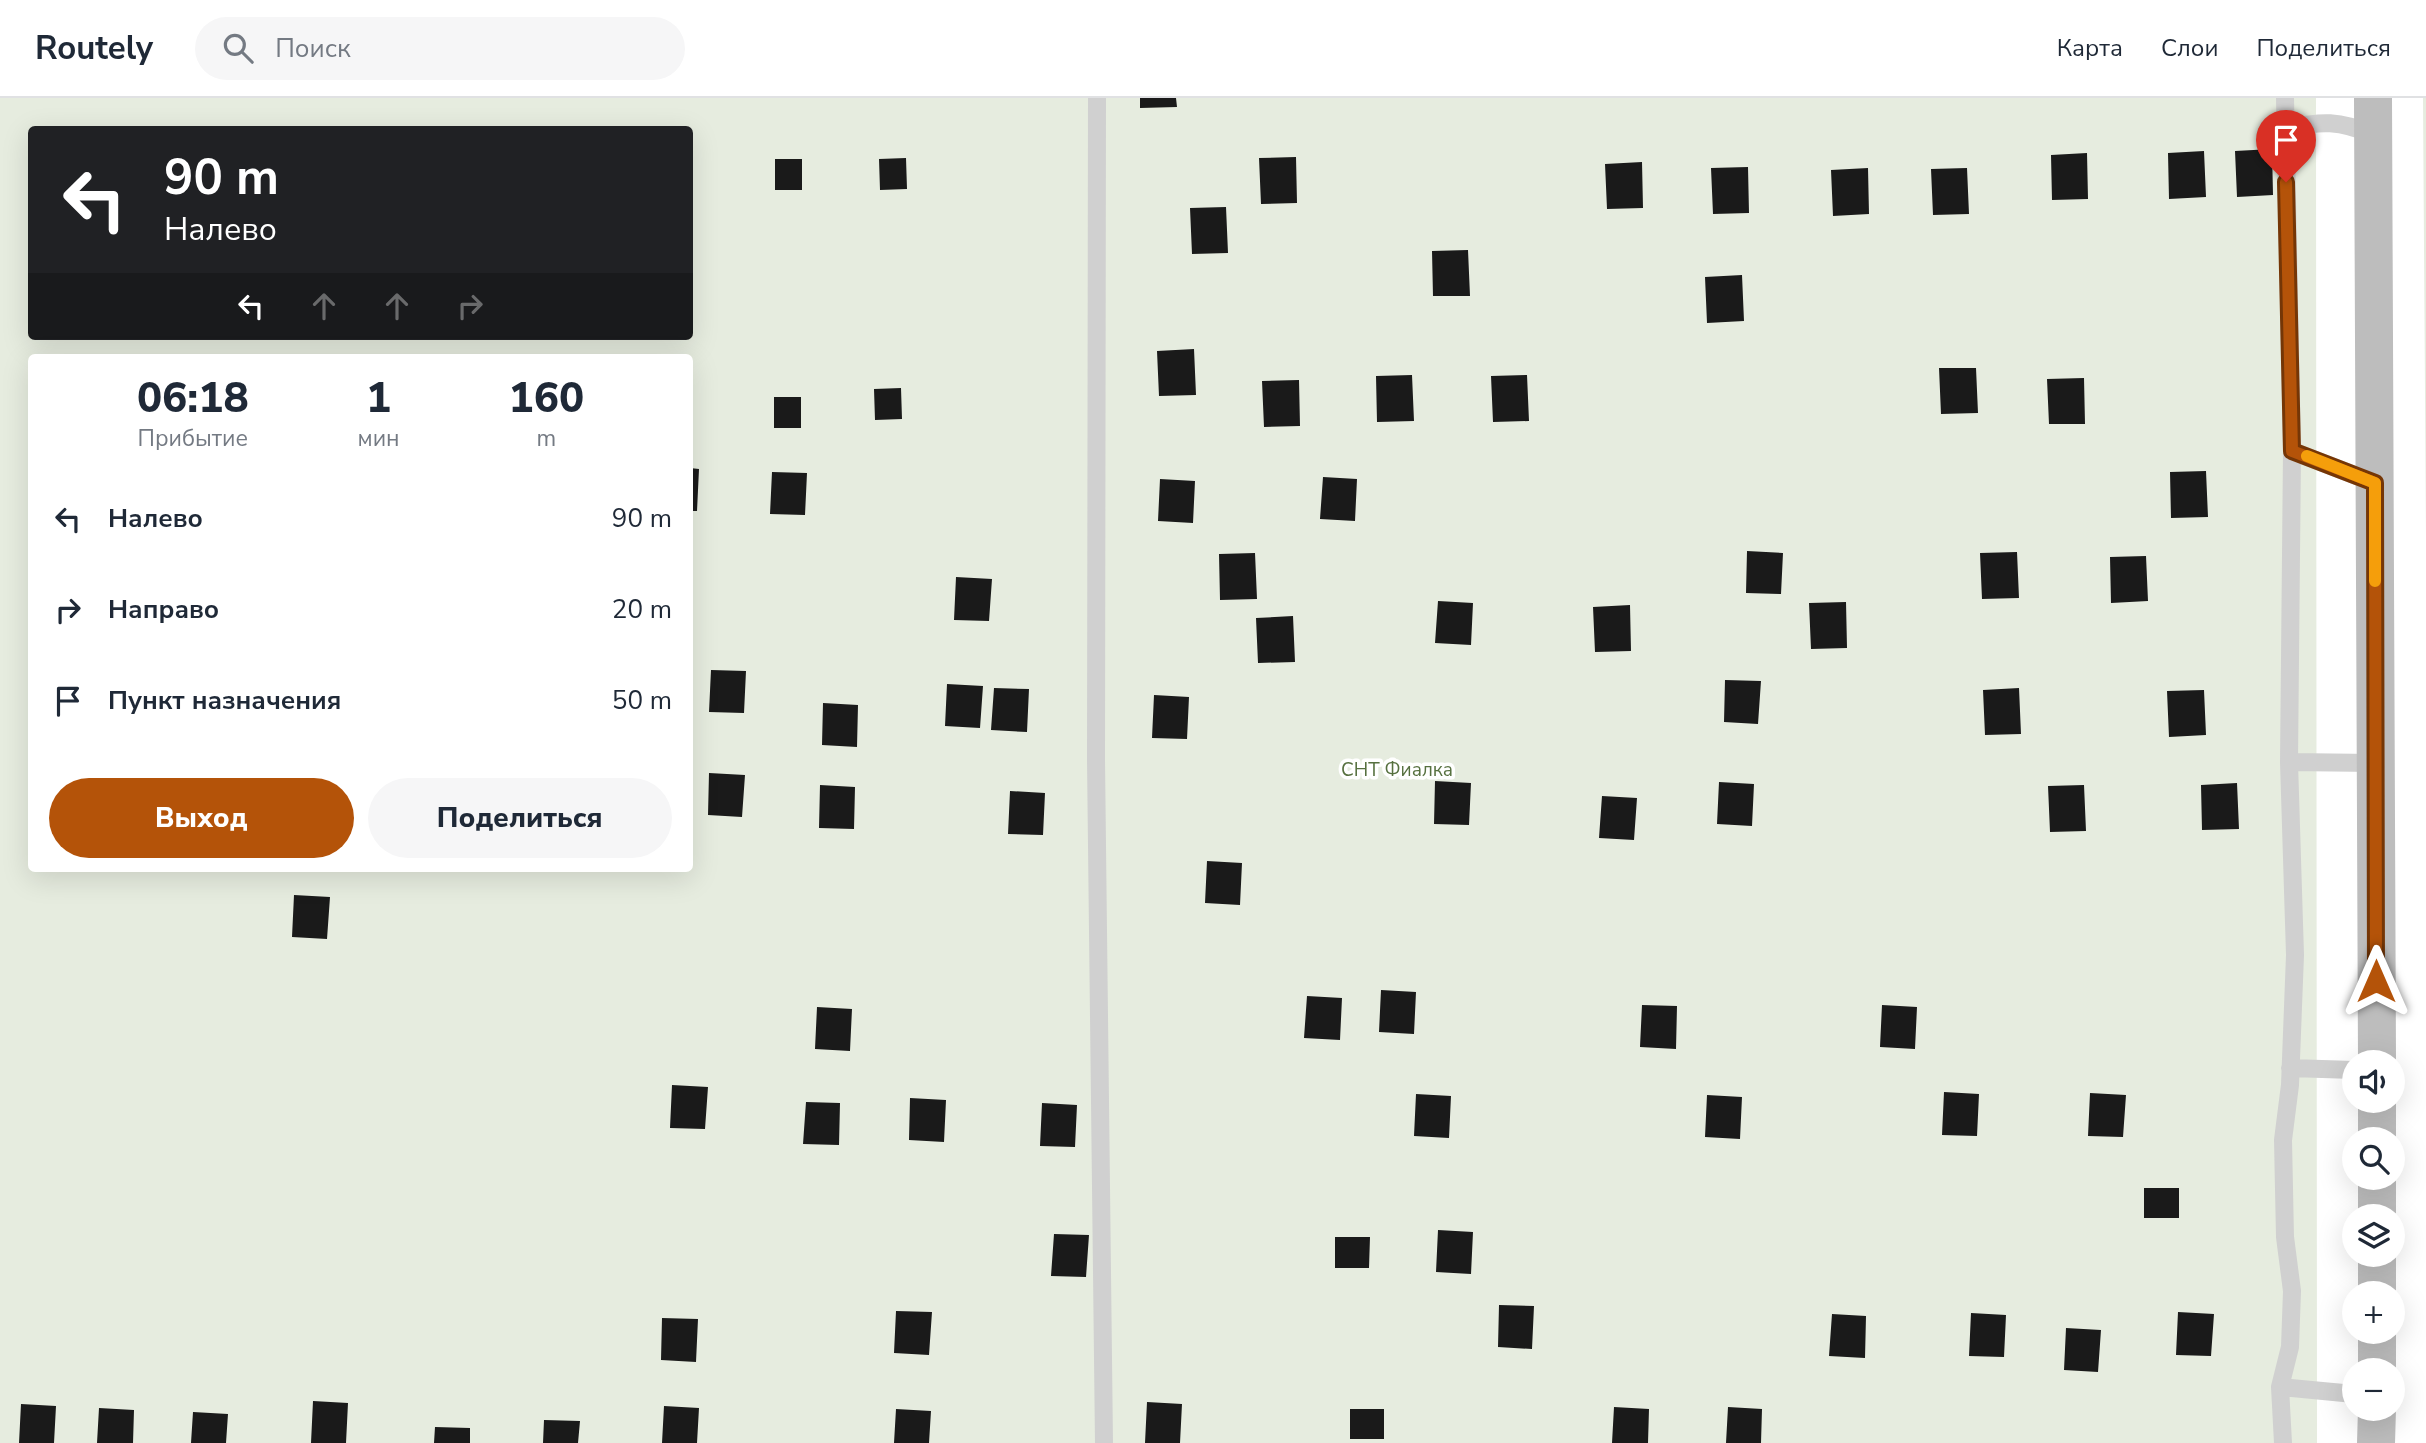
<!DOCTYPE html>
<html lang="ru">
<meta charset="utf-8">
<style>
:root{--surface:#fff;--page:#f6f6f7;--text:#1f2937;--muted:#747a83;--line:#e0e1e3;--accent:#b45309}
body{margin:0;font-family:"Nunito Sans",sans-serif;background:var(--page);color:var(--text);height:100vh;display:flex;flex-direction:column;font-size:26px;white-space:nowrap}
*{box-sizing:border-box;margin:0}
p{font-size:23px;color:var(--muted)}
.icon{flex:none;width:38px;height:38px;fill:none;stroke:currentColor;stroke-width:2;stroke-linecap:round;stroke-linejoin:round}
.map{position:relative;flex:1;overflow:hidden}
.drawer{position:absolute;left:28px;top:256px;width:665px;height:518px;display:flex;flex-direction:column;background:var(--surface);border-radius:7px;box-shadow:0 7px 28px #0002}
.drawer>*{flex:none}
.banner{position:absolute;left:28px;top:28px;width:665px;height:214px;border-radius:7px;box-shadow:0 7px 28px #0002;background:#202124;color:#fff;overflow:hidden}
.buttons{position:absolute;left:2342px;top:952px;display:grid;gap:14px}
.buttons a{display:grid;place-items:center;width:63px;height:63px;border-radius:50%;background:var(--surface);box-shadow:0 7px 28px #0002;font-size:35px}
.pin{position:absolute;display:grid;place-items:center;width:60px;height:60px;color:#fff;margin:-72px -30px;border-radius:50% 50% 50% 0;rotate:-45deg;box-shadow:0 0 7px #0007}
.pin .icon{rotate:45deg}
.me{position:absolute;width:77px;margin:-38px;rotate:0deg;stroke-linejoin:round;filter:drop-shadow(0 0 5px #0008)}
.turn{display:flex;align-items:center;gap:24px;height:147px;padding:0 21px;font-size:32px}
.turn .icon{width:91px;height:91px;stroke-width:2.5}
.turn b{display:block;font-size:49px;line-height:60px}
.lanes{display:flex;align-items:center;height:66px;padding:0 21px;background:#0003;justify-content:center;gap:35px;direction:ltr}
.lanes .off{opacity:.35}
.eta{display:flex;justify-content:space-evenly;align-items:center;height:119px;text-align:center}
.eta b{font-size:42px;font-weight:800;line-height:49px}
.action{display:flex;gap:14px;margin-top:auto;padding:14px 21px}
.action a{flex:1;height:80px;border-radius:42px;background:var(--accent);color:#fff;font-size:28px;font-weight:800;line-height:80px;text-align:center}
.action a+a{background:var(--page);color:var(--text)}
ul{padding:0;list-style:none}
li{display:flex;align-items:center;gap:21px;height:91px;padding:0 21px}
li div{flex:1}
li b{display:block;font-size:26px}
li em{font-style:normal}
header{display:flex;align-items:center;gap:42px;box-sizing:border-box;height:98px;padding:0 35px;background:var(--surface);border-bottom:2px solid var(--line)}
header strong{font-size:33px}
nav{display:flex;gap:38px;margin-inline-start:auto;font-size:24px}
.search{width:490px;height:63px;background:var(--page);display:flex;align-items:center;gap:18px;box-sizing:border-box;padding:0 24px;border-radius:38px;color:var(--muted);font-size:26px}
.map>svg:first-child{display:block}
.green{fill:#e6ecdf;fill-rule:evenodd}
.building{fill:#1a1a1a}
.lines{fill:none;stroke-linecap:round;stroke-linejoin:round}
.lane{stroke:#d0d0d0;stroke-width:18}
.secondary{stroke:#bdbdbd;stroke-width:38}
.route-casing{stroke:#753606;stroke-width:18}
.route{stroke:#b45309;stroke-width:12}
.slow{stroke:#f59e0b;stroke-width:12}
.labels{text-anchor:middle;stroke-width:7;stroke-linejoin:round;paint-order:stroke}
.park-label{font-size:19px;fill:#56703f;stroke:#fff}
</style>
<header>
<strong>Routely</strong>
<div class="search"><svg class="icon" aria-label="search" viewBox="0 0 24 24"><circle cx="10" cy="10" r="6"/><path d="M15 15l6 6"/></svg>Поиск</div>
<nav><a>Карта</a><a>Слои</a><a>Поделиться</a></nav>
</header>
<div class="map">
<svg width="2426" height="1345" viewBox="0 0 2426 1345">
<rect width="100%" height="100%" fill="#fff"/>
<!-- green -->
<path class="green" d="M0 0H2316L2317 1345H0ZM32 32H690V238H32ZM32 259H690V770H32Z
M2423 0H2426V442Z"/>
<!-- building -->
<path class="building" d="M1140 0H1176L1177 9 1140 10Z
M2272 51 2273 97 2237 99 2235 53Z
M2204 53 2206 99 2169 101 2168 55Z
M2087 55 2088 101 2052 102 2051 57Z
M1296 59 1297 105 1261 106 1259 60Z
M906 60 907 91 880 92 879 61Z
M775 61H802V92H775Z
M1642 64 1643 110 1607 111 1605 66Z
M1748 69 1749 115 1713 116 1711 70Z
M1868 70 1869 116 1833 118 1831 72Z
M1967 70 1969 116 1933 117 1931 71Z
M1226 109 1228 155 1192 156 1190 110Z
M1468 152 1470 198H1433L1432 153Z
M1742 177 1744 223 1707 225 1705 179Z
M1194 251 1196 297 1159 298 1157 253Z
M1939 270H1976L1978 315 1941 316Z
M1412 277 1414 323 1377 324 1376 278Z
M1527 277 1529 323 1493 324 1491 278Z
M2084 280 2085 326H2049L2047 281Z
M1299 282 1300 328 1264 329 1262 283Z
M901 290 902 321 875 322 874 291Z
M774 299H801V330H774Z
M690 370 699 371 697 413H690Z
M2206 373 2208 419 2171 420 2170 374Z
M772 374 807 375 805 417 770 416Z
M1323 379 1357 381 1355 423 1320 421Z
M1160 381 1195 383 1193 425 1158 423Z
M1747 453 1783 455 1781 496 1746 495Z
M2017 454 2019 500 1982 501 1980 455Z
M1255 455 1257 501 1220 502 1219 456Z
M2146 458 2148 503 2111 505 2110 459Z
M956 479 992 481 989 523 954 522Z
M1438 503 1473 505 1471 547 1435 545Z
M1846 504 1847 550 1811 551 1809 505Z
M1630 507 1631 553 1595 554 1593 509Z
M1293 518 1295 564 1258 565 1256 520Z
M711 572 746 573 744 615 709 614Z
M1725 582 1761 583 1758 626 1724 624Z
M947 586 983 588 980 630 945 628Z
M994 590 1029 591 1027 634 991 632Z
M2019 590 2021 636 1985 637 1983 592Z
M2204 592 2206 637 2169 639 2167 593Z
M1154 597 1189 599 1187 641 1152 640Z
M823 605 858 607 857 649 822 647Z
M709 675 745 677 742 719 708 717Z
M1435 683 1471 685 1469 727 1434 726Z
M1719 684 1754 686 1752 728 1717 726Z
M2237 685 2239 731 2202 732 2201 687Z
M820 687 855 689 854 731 819 730Z
M2084 687 2086 733 2050 734 2048 688Z
M1010 693 1045 695 1043 737 1008 736Z
M1602 698 1637 700 1634 742 1599 740Z
M1207 763 1242 765 1240 807 1205 805Z
M294 797 330 799 327 841 292 839Z
M1381 892 1416 894 1414 936 1379 934Z
M1307 898 1342 900 1340 942 1304 940Z
M1642 907 1677 908 1676 951 1640 949Z
M1882 907 1917 909 1915 951 1880 949Z
M817 909 852 911 850 953 815 951Z
M672 987 708 989 705 1031 670 1030Z
M1944 994 1979 996 1977 1038 1942 1037Z
M2090 995 2126 997 2123 1039 2088 1038Z
M1416 996 1451 998 1449 1040 1414 1038Z
M1707 997 1742 999 1740 1041 1705 1039Z
M910 1000 946 1002 944 1044 909 1042Z
M806 1004 840 1005 839 1047 803 1046Z
M1042 1005 1077 1007 1075 1049 1040 1048Z
M2144 1090H2179V1120H2144Z
M1438 1132 1473 1134 1471 1176 1436 1174Z
M1054 1136 1089 1137 1086 1179 1051 1178Z
M1335 1139H1370L1369 1170H1335Z
M1499 1207 1534 1208 1532 1251 1498 1249Z
M896 1213 932 1214 929 1257 894 1255Z
M2178 1214 2214 1216 2211 1258 2176 1257Z
M1971 1215 2006 1217 2004 1259 1969 1258Z
M1832 1216 1866 1218 1865 1260 1829 1258Z
M662 1220 698 1221 696 1264 661 1262Z
M2066 1230 2101 1232 2098 1274 2064 1272Z
M313 1303 348 1305 346 1345H311Z
M1147 1304 1182 1306 1180 1345H1145Z
M21 1306 56 1308 54 1345H19Z
M664 1308 699 1310 697 1345H662Z
M1614 1309 1649 1311 1648 1345H1612Z
M1728 1309 1762 1311 1761 1345H1726Z
M99 1310 134 1312 133 1345H97Z
M896 1311 931 1313 929 1345H894Z
M1350 1311H1384V1341H1350Z
M193 1314 228 1316 226 1345H191Z
M544 1322 580 1323 578 1345H543Z
M435 1329 470 1330V1345H434Z"/>
<g class="lines">
<!-- lane -->
<path class="lane" d="M1097 0 1096 662 1104 1345
M2285 30C2322 23 2339 22 2374 37
M2292 353 2375 385
M2289 664 2375 665
M2290 970 2354 972
M2280 1289 2354 1296
M2283 1345 2280 1289 2290 1249 2292 1193 2285 1139 2283 1042 2290 987 2295 857 2289 664 2292 353 2285 0"/>
<!-- secondary -->
<path class="secondary" d="M2373 0 2377 964
M2377 1003V1041
M2377 1080V1118
M2377 1157V1195
M2377 1234V1272
M2376 1345 2377 1311"/>
</g>
<g class="lines">
<!-- route casing -->
<g class="route-casing">
<path id="route" d="M2286 84 2292 353 2375 385 2376 883"/>
</g>
<!-- route -->
<use href="#route" class="route"/>
<!-- slow -->
<path class="slow" d="M2307 358 2375 385V483"/>
</g>
<g class="labels">
<!-- park labels -->
<g class="park-label">
<text x="1397" y="678">СНТ Фиалка</text>
</g>
</g>
</svg>
<div class="buttons">
<a><svg class="icon" aria-label="sound" viewBox="0 0 24 24"><path d="M4 9h4l5-4v14l-5-4H4zM17 9q2 3 0 6"/></svg></a>
<a><svg class="icon" aria-label="search" viewBox="0 0 24 24"><circle cx="10" cy="10" r="6"/><path d="M15 15l6 6"/></svg></a>
<a><svg class="icon" aria-label="layers" viewBox="0 0 24 24"><path d="M12 4l9 5-9 5-9-5zM3 14l9 5 9-5"/></svg></a>
<a>+</a>
<a>−</a>
</div>
<div class="pin" style="left:2286px;top:84px;background:#d93025"><svg class="icon" aria-label="arrive" viewBox="0 0 24 24"><path d="M6 21V4h12l-3 4 3 4H6"/></svg></div>
<svg class="me" style="left:2376px;top:883px" viewBox="-20 -20 40 40"><path d="M0-17L14 15 0 8-14 15z" fill="#b45309" stroke="#fff" stroke-width="4"/></svg>
<div class="banner">
<div class="turn"><svg class="icon" aria-label="left" viewBox="0 0 24 24"><path d="M17 20v-9H6M10 6l-5 5 5 5"/></svg><div><b>90 m</b>Налево</div></div>
<div class="lanes"><svg class="icon" aria-label="left" viewBox="0 0 24 24"><path d="M17 20v-9H6M10 6l-5 5 5 5"/></svg><svg class="icon off" aria-label="ahead" viewBox="0 0 24 24"><path d="M12 20V5M6 11l6-6 6 6"/></svg><svg class="icon off" aria-label="ahead" viewBox="0 0 24 24"><path d="M12 20V5M6 11l6-6 6 6"/></svg><svg class="icon off" aria-label="right" viewBox="0 0 24 24"><path d="M7 20v-9h11M14 6l5 5-5 5"/></svg></div>
</div>
<section class="drawer">
<div class="eta">
<div><b>06:18</b><p>Прибытие</p></div>
<div><b>1</b><p>мин</p></div>
<div><b>160</b><p>m</p></div>
</div>
<ul>
<li><svg class="icon" aria-label="left" viewBox="0 0 24 24"><path d="M17 20v-9H6M10 6l-5 5 5 5"/></svg><div><b>Налево</b></div><em>90 m</em></li>
<li><svg class="icon" aria-label="right" viewBox="0 0 24 24"><path d="M7 20v-9h11M14 6l5 5-5 5"/></svg><div><b>Направо</b></div><em>20 m</em></li>
<li><svg class="icon" aria-label="arrive" viewBox="0 0 24 24"><path d="M6 21V4h12l-3 4 3 4H6"/></svg><div><b>Пункт назначения</b></div><em>50 m</em></li>
</ul>
<div class="action"><a>Выход</a><a>Поделиться</a></div>
</section>
</div>
